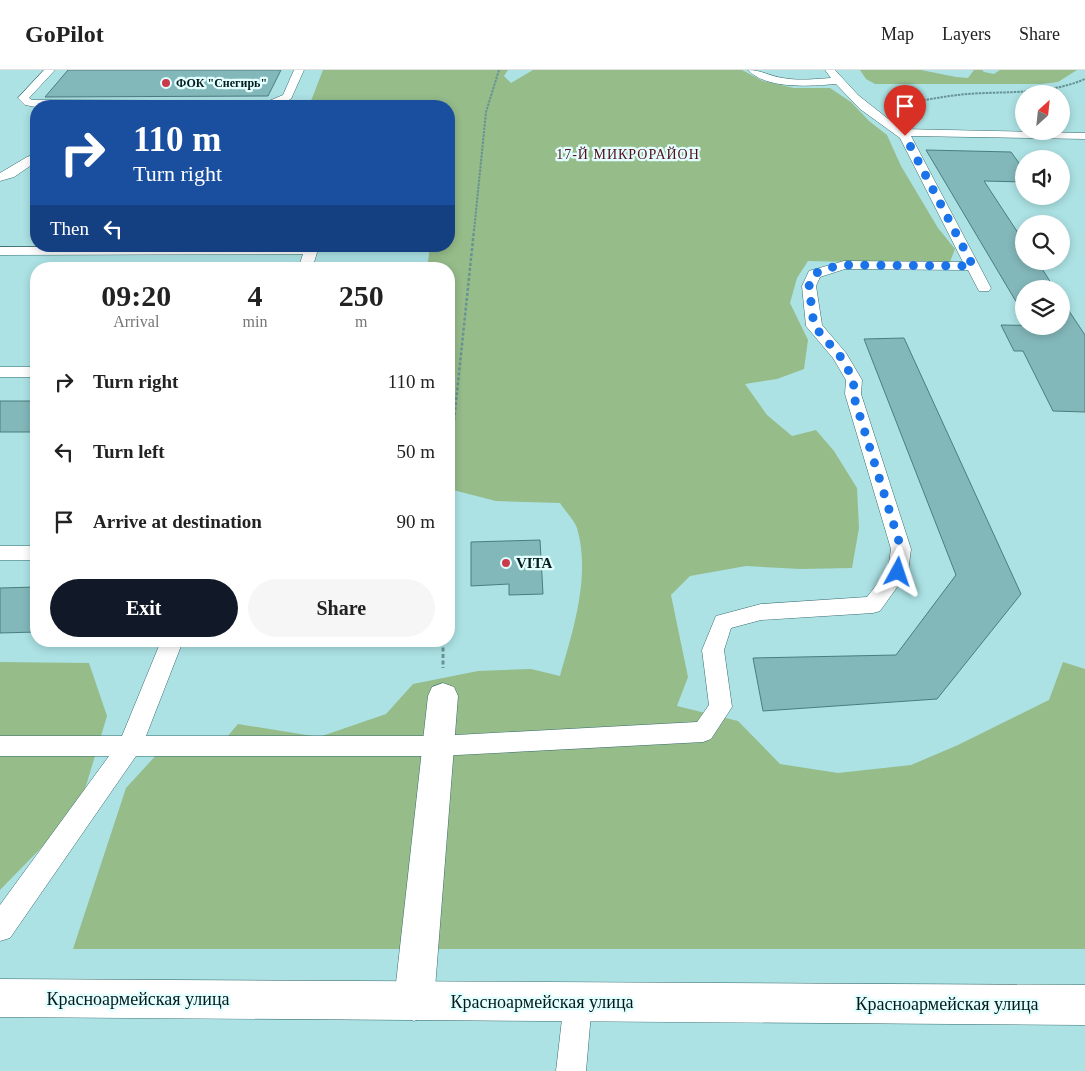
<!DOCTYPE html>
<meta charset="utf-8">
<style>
:root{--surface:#fff;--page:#f6f6f6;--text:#222;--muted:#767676;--line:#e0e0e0;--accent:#111827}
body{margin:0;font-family:"Times New Roman",serif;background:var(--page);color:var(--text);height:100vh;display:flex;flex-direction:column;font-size:19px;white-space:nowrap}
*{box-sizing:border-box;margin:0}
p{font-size:16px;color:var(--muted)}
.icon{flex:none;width:28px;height:28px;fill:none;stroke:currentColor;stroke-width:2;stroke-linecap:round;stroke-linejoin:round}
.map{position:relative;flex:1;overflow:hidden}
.details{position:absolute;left:30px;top:192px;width:425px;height:385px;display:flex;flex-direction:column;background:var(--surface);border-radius:20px;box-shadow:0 2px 8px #0003}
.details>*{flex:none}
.banner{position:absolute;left:30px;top:30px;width:425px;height:152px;border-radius:20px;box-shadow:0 2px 8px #0003;background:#1a4fa0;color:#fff;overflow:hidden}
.needle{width:32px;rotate:27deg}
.buttons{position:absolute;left:1015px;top:15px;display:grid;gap:10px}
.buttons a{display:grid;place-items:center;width:55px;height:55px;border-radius:50%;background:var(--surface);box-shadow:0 2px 8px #0003;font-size:25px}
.pin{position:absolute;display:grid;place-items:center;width:42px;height:42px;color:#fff;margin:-51px -21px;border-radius:50% 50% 50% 0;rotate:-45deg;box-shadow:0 0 5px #0007}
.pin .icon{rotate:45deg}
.me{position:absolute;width:55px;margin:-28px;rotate:5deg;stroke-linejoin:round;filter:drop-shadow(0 0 4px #0008)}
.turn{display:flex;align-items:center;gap:18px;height:105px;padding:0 20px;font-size:22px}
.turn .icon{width:65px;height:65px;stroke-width:2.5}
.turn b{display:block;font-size:35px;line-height:42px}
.then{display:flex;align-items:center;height:48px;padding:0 20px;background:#0003;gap:10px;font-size:19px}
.eta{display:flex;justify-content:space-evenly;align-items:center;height:85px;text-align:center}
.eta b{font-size:30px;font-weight:700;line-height:35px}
.primary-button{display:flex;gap:10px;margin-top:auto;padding:10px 20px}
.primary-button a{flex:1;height:58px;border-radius:30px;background:var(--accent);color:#fff;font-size:20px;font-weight:700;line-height:58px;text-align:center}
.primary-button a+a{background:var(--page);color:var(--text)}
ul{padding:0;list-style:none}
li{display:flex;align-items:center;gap:15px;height:70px;padding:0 20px}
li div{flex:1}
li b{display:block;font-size:19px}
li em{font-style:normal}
header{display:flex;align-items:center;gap:30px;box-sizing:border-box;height:70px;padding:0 25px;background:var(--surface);border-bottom:1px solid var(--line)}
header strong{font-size:24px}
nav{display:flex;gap:28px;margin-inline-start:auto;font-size:18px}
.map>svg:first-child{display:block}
.green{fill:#96bc8a}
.building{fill:#83b8ba;stroke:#4a7d7f}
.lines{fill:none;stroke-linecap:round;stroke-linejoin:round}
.service-casing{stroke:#386c6e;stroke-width:1}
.minor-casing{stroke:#386c6e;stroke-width:1}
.secondary-casing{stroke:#386c6e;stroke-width:1}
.path-far2{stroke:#699293;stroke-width:2;stroke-dasharray:2.5 1;stroke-linecap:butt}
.path-far1{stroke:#699293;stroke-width:2.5;stroke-dasharray:3 2;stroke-linecap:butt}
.path{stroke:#699293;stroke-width:3;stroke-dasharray:4 2.5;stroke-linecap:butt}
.service{fill:#fff;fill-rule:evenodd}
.minor{fill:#fff;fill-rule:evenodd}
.secondary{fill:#fff;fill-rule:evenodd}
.route{stroke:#1a73e8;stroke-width:9;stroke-dasharray:0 16.2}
.poi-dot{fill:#ca3a4b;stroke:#e3fefe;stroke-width:2}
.labels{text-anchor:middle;stroke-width:4.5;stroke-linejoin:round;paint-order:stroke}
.far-poi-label{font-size:12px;font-weight:bold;fill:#051b1c;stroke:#e3fefe;text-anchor:start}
.far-neighbourhood-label{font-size:14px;letter-spacing:1px;fill:#540e18;stroke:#e3fefe}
.poi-label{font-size:15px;font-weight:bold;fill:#051b1c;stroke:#e3fefe;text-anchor:start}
.near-street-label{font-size:18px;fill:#051b1c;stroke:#e3fefe}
</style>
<header>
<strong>GoPilot</strong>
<nav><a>Map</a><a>Layers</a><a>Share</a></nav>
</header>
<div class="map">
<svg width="1085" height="1001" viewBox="0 0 1085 1001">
<rect width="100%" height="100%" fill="#ace2e4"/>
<!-- green -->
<path class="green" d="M323 0H508L504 6 511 13 533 0H742L763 11 794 18H830L851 32 869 51 887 65 901 96 938 158 955 179 948 197 892 193 808 191 797 208 790 233 808 270 804 299 777 309 745 314 767 345 792 366 816 360 834 381 857 418 859 458 852 498 800 499 746 496 690 506 671 525 688 607 677 636 738 651 780 694 838 703 911 695 958 675 1049 630 1063 592 1085 599V879H73L126 718 159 682H214L238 654 319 667 386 644 413 614 478 601 531 599 560 606C573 560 591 506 577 458 574 450 565 441 560 433L496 431 449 419V199H427L430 176H449V36H309Z
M860 0H921L956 7 968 8 974 0H982L984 2 994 4 1000 0H1077L1058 12 1041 14H875L866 9Z
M0 592 89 593 107 646 79 739 0 820Z"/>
<!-- building -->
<path class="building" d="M68 0H281L268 26 45 27Z
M926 80 1011 82 1024 100V112L984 111 1024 172V191H1037L1055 219H1024V245Z
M1061 229 1085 265V342L1053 341 1023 281H1014L1001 255 1061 256Z
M904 268 1021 524 937 629 763 641 753 588 896 585 956 505 864 269Z
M0 331H36V362H0Z
M540 470 543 524 509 525V514L471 516V472Z
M36 517V562L0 563V518Z"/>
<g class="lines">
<!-- service casing -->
<g class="service-casing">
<path id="service" d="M44 0H55L29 28 32 30 269 31 283 25 294 0H304L291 29 275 36 36 37 25 35 18 28Z
M748 0C762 0 769 6 783 8 799 11 815 9 831 8L825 0H835L858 25 901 59 1085 63V69L911 66 991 218 989 221H979L968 200 845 199 820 207 816 216 822 255 846 283 862 310 861 324 911 479 908 502 880 541 873 543 761 550 731 558 724 580 732 637 711 669 703 672 438 686H136L10 868 0 871V835L109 686H0V666H122L161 571H183L146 666H438L697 652 709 635 702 580 716 546 761 534 867 527 888 500 891 479 845 324 846 310 833 288 806 256 802 216 809 201 844 191 963 192 900 68 860 39 836 14C811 16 767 20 748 0Z
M36 84V92L14 107 0 111V103L27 87Z
M319 176 312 199H298L303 184 0 185V177Z
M0 297H36V307H0Z
M0 476H36V490H0Z
M578 918 588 922 592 932 586 1001H556L564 932 568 922Z"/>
</g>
<!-- minor casing -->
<g class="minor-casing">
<path id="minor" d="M443 613 454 617 458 626 434 931 428 945 414 951 400 945 394 931 428 626 432 617Z"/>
</g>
<!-- secondary casing -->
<g class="secondary-casing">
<path id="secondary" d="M0 909 1085 915V955L0 947Z"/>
</g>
<!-- path-far2 -->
<path class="path-far2" d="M899 34C922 31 944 26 967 24 1007 21 1048 25 1085 9
M474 161 486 42 499 0"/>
<!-- path-far1 -->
<path class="path-far1" d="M452 370 474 160"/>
<!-- path -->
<path class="path" d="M449 396 452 369
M443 571V598"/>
<!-- service -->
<use href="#service" class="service"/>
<!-- minor -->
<use href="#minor" class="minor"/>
<!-- secondary -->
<use href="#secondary" class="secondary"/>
</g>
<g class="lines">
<!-- route -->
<path class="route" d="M898 502 901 478 853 324 854 310 840 286 814 256 809 216 814 204 828 198 844 195 973 196 905 66"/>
</g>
<!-- markers -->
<g class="poi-dot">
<circle cx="166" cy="13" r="5"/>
<circle cx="506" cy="493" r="5"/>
</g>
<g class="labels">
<!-- far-poi labels -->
<g class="far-poi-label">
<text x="176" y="17">ФОК "Снегирь"</text>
</g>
<!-- far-neighbourhood labels -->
<g class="far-neighbourhood-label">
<text x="628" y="89">17-Й МИКРОРАЙОН</text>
</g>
<!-- poi labels -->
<g class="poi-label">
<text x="516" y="498">VITA</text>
</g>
<!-- near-street labels -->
<g class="near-street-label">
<text x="138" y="935">Красноармейская улица</text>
<text x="542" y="938">Красноармейская улица</text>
<text x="947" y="940">Красноармейская улица</text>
</g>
</g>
</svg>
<div class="buttons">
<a><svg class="needle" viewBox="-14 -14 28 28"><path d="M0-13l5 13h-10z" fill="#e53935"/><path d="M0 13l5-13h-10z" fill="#767676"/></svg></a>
<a><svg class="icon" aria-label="sound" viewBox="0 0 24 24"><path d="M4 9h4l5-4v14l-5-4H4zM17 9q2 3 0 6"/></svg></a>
<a><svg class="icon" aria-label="search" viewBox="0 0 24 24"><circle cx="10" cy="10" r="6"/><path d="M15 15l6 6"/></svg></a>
<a><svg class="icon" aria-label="layers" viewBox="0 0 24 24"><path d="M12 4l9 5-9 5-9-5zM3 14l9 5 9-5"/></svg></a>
</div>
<div class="pin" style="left:905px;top:66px;background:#d93025"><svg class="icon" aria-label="arrive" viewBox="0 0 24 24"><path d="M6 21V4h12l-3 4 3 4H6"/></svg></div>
<svg class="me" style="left:898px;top:502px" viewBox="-20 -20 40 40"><path d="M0-17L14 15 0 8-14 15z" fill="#1a73e8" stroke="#fff" stroke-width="4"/></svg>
<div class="banner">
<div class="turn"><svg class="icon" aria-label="right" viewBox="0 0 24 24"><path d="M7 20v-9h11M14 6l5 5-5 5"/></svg><div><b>110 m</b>Turn right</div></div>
<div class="then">Then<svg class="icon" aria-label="left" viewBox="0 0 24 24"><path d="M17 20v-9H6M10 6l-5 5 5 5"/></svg></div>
</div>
<section class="details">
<div class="eta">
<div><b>09:20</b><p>Arrival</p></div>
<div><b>4</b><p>min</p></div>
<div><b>250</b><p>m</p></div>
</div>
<ul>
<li><svg class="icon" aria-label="right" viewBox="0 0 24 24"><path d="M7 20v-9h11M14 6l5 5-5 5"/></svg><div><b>Turn right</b></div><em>110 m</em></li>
<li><svg class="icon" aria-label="left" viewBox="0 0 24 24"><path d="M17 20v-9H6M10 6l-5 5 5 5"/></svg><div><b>Turn left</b></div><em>50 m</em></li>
<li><svg class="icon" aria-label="arrive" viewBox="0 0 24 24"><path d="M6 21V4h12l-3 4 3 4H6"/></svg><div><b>Arrive at destination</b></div><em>90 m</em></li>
</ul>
<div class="primary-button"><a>Exit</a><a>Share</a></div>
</section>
</div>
